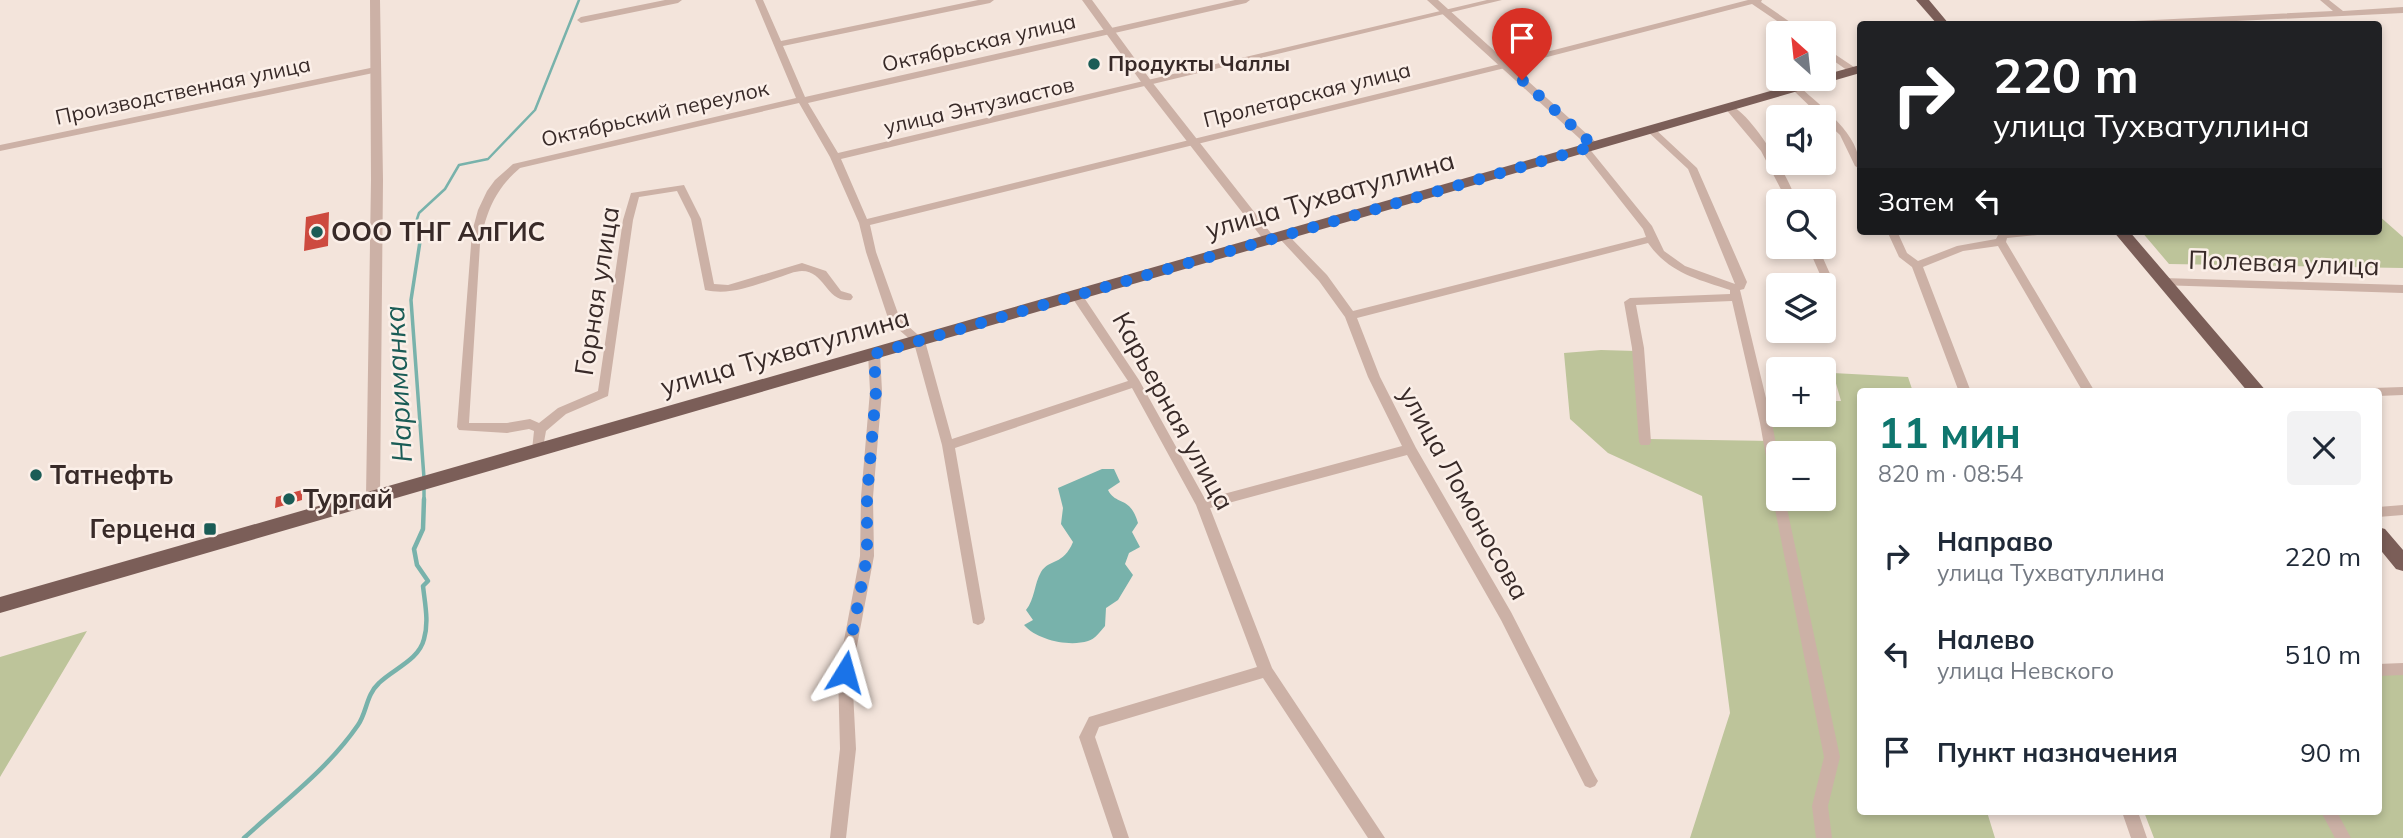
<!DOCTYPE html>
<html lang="ru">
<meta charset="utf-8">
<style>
:root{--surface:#fff;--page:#f2f2f3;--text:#1f2937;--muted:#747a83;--accent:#0f766e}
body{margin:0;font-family:Mulish,sans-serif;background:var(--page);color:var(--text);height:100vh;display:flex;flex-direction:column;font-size:26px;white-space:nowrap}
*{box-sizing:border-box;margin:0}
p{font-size:23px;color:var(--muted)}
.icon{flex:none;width:38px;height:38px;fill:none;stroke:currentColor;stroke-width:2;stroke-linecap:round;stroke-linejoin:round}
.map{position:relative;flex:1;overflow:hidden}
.panel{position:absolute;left:1857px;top:388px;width:525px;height:427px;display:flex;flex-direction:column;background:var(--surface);border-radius:7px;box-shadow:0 4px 10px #0003}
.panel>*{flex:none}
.guide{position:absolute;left:1857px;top:21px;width:525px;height:214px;border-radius:7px;box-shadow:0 4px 10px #0003;background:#202124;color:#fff;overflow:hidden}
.needle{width:46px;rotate:333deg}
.controls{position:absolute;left:1766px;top:21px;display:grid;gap:14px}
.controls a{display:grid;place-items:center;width:70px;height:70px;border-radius:7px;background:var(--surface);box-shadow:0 4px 10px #0003;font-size:35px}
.pin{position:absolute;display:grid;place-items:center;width:60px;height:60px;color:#fff;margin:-72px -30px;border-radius:50% 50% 50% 0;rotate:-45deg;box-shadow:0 0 7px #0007}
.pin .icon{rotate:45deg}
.me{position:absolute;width:77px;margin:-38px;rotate:8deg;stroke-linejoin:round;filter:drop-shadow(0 0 5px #0008)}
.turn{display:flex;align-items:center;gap:24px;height:147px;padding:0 21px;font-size:32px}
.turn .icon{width:91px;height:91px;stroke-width:2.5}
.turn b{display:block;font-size:49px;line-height:60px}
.then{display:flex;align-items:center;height:66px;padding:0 21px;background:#0003;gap:14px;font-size:26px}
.round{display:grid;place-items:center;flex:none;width:74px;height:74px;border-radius:7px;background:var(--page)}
.head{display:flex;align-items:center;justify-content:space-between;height:119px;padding:0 21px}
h1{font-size:42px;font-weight:700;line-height:52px;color:var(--accent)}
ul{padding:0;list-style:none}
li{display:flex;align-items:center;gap:21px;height:98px;padding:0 21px}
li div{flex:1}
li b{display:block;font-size:26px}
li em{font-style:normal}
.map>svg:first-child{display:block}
.green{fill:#bdc49a;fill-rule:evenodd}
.water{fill:#78b2ab}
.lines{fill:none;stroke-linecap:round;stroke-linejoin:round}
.stream-far2{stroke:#78b2ab;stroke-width:2.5}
.stream-far1{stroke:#78b2ab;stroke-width:3.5}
.stream{stroke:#78b2ab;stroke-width:4.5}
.building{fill:#cd4a3f}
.minor{fill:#ccb1a6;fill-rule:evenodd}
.tertiary{fill:#ccb1a6;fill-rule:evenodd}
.primary{fill:#7b5e58;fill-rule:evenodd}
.route{stroke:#1a73e8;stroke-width:12;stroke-dasharray:0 21.6}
.poi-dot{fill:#1a5c56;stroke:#fbefe8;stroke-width:2.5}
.labels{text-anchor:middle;stroke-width:5;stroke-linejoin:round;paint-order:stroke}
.far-street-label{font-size:21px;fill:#382a28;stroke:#fbefe8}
.far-poi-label{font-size:21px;font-weight:bold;fill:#382a28;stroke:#fbefe8;text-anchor:start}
.street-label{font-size:26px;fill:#382a28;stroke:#fbefe8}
.poi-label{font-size:26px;font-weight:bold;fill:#382a28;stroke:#fbefe8;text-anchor:start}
.water-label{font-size:28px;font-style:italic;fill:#1a5c56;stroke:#fbefe8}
</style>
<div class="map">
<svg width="2403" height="838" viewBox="0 0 2403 838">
<rect width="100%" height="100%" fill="#f3e4db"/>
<!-- green -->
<path class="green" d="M2378 215 2403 237V268L2169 264 2141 231H2378Z
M1601 350 1636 351 1648 439 1772 441 1763 398H1778V415H1824V401H1841L1833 373 1908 377 1913 392H1860V812H1987L1995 838H1690L1730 713 1702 496 1608 453 1570 419 1564 353ZM1778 453H1824V499H1778Z
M87 631 0 777V657Z
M2403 666V838H2154L2144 812H2378V667Z"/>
<!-- water -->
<path class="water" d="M1102 469H1114L1120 482 1108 490C1116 506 1130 495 1138 523L1132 532 1140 547 1129 553 1125 564 1133 575 1118 600 1106 608 1105 626C1100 632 1095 639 1088 641 1069 647 1037 640 1024 625L1033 620 1026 610C1035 599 1034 584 1041 572 1050 558 1063 566 1073 542L1061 524 1063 508 1058 488Z"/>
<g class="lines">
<!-- stream-far2 -->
<path class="stream-far2" d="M415 225 419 213 445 189 459 165 488 159 535 110 579 0"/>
<!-- stream-far1 -->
<path class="stream-far1" d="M415 223 421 235 411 300 424 478
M424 500V486"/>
<!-- stream -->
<path class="stream" d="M244 838C282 803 328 769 358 725 367 712 366 695 379 683 393 669 419 660 424 639 429 622 425 604 423 586L428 581 417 565 414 549 423 529 424 499"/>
</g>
<!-- building -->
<path class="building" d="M329 212 328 246 304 251 306 217Z
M302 490V500L275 508 276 497Z"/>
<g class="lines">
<!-- minor -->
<path class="minor" d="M665 0H682L678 3 581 23 577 20 581 17Z
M755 0H763L781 41 978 0H994L990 3 783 46 805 97 1235 0H1250L1246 3 808 103 838 153 1487 0H1502L841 159 867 219 1504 63 1748 0H1762L1761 2 1803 31 1804 33H1795L1752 4 1509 67 870 225 876 252 900 319 925 341 952 439 1128 381 1071 296 1077 292 1081 293 1139 380 1205 499 1402 446 1368 377 1345 317 1319 281 1280 239 1279 237 1280 235H1288L1327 275 1353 311 1646 237 1643 229 1580 149 1585 146 1588 147 1652 226 1664 251 1685 266 1735 284 1688 169 1646 130 1651 127 1654 128 1697 168 1747 282 1744 289 1740 290 1772 423 1778 455V499H1785L1840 757 1828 806 1832 838H1816L1812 806 1824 757 1773 499 1775 495 1772 491 1760 423 1732 301 1636 305 1644 348 1651 442 1649 445H1641L1639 442 1632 348 1624 302 1630 298 1730 294V290C1697 279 1669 273 1648 243L1357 318 1380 377 1416 448 1511 612 1595 776 1598 781 1595 786 1590 788 1585 786 1501 620 1407 455 1210 508 1272 668 1385 838H1368L1263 678 1099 727 1095 737 1129 838H1113L1079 737 1089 717 1257 667 1196 505 1132 388 955 448 985 619 983 623 978 625 973 623 942 445 914 343 889 321 866 252 859 223 830 157 799 103 520 168C495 189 486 212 480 244L469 423H507L530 419 539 423 558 408 598 391 623 220 631 193 684 185 701 219 714 284 728 285 802 263 826 271 841 291 851 294 853 297 851 300C826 303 825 271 802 271 795 271 786 275 780 277 755 285 731 296 705 290L691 219 677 191 639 197 633 220 608 396 566 414 546 431 542 453H534L532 450 534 431 529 429 507 433 459 430 457 427 472 232 478 210 487 191 495 180 513 164 796 98Z
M2320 0H2329L2343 11 2403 7V13L2175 24H2130L2134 21 2333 11Z
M1824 47 1857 69V73H1851L1824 54Z
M375 67 378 68V72L0 151V145Z
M1796 85 1799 86C1823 109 1860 133 1860 169L1855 166 1840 135 1824 120V117H1821L1793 90 1791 88Z
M1729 104C1756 118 1786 174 1797 201H1787L1761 151 1724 107Z
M1887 231H1897L1907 253 1918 261 1957 246 1996 239 1999 233 2003 232 2053 231 2048 234 2007 238 2006 242 2095 392H2083L1998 246 1963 251 1923 267 1971 392H1959L1912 267 1899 257Z
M1808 247H1818L1831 276 1830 279H1822Z
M2163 278 2403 285V293L2159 285 2157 282Z
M874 350 880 354 882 391 873 497 874 556 852 672 856 749 846 838H830L840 749 838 672 860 556 861 497 870 391 868 354Z
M2403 387V395L2378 396V392H2366L2372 388Z
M2403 505V515L2378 517V507Z
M2403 663V675L2378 676V664Z
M2122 812H2138L2147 838H2131Z
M2321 812H2337L2351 838H2335Z"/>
<!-- tertiary -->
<path class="tertiary" d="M370 0H380L383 180 380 497 378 501H368L366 497 371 180Z
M1082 0H1092L1152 82 1274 237 1276 240 1274 243H1266L1144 86Z
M1427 0H1438L1598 144V148H1590Z"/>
<!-- primary -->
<path class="primary" d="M1916 0H1929L1949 24H1937Z
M1860 65V73L0 613V597L1812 79H1824V75Z
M2113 231H2129L2267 392H2248Z
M2378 527 2385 529 2403 550V571L2396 569 2378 547Z"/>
</g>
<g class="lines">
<!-- route -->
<path class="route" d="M845 672 867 556V497L876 391 874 354 1594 146 1522 80"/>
</g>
<!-- markers -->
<g class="poi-dot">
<circle cx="1094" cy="64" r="7"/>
<circle cx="317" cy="232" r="7"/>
<circle cx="36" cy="475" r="7"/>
<circle cx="289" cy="499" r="7"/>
<rect x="203" y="522" width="14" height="14" rx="3.5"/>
</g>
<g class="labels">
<!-- far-street labels -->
<g class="far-street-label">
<text transform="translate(979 43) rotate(-13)" y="7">Октябрьская улица</text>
<text transform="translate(183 91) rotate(-12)" y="7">Производственная улица</text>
<text transform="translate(1307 95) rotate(-14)" y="7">Пролетарская улица</text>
<text transform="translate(979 106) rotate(-13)" y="7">улица Энтузиастов</text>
<text transform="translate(655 114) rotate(-13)" y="7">Октябрьский переулок</text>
</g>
<!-- far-poi labels -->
<g class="far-poi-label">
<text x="1108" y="71">Продукты Чаллы</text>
</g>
<!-- street labels -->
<g class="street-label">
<text transform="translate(1330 195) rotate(-16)" y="9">улица Тухватуллина</text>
<text transform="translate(2284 263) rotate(2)" y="9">Полевая улица</text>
<text transform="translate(597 291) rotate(-81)" y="9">Горная улица</text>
<text transform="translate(785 352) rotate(-16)" y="9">улица Тухватуллина</text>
<text transform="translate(1173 411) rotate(61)" y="9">Карьерная улица</text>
<text transform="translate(1464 493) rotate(61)" y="9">улица Ломоносова</text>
</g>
<!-- poi labels -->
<g class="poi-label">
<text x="331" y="241">ООО ТНГ АлГИС</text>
<text x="50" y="484">Татнефть</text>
<text x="303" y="508">Тургай</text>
<text x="196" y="538" text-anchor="end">Герцена</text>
</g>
<!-- water labels -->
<g class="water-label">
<text transform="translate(398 384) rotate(-93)" y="10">Нариманка</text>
</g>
</g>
</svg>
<div class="controls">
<a><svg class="needle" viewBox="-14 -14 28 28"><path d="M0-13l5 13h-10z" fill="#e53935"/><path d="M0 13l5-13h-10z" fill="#747a83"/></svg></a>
<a><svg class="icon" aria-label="sound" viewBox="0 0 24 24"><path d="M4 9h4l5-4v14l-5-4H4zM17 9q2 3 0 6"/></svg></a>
<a><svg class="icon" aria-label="search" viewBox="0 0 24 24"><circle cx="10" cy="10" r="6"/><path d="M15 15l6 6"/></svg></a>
<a><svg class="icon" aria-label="layers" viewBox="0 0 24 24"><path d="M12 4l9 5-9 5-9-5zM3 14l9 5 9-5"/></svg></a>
<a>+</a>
<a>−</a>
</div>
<div class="pin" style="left:1522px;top:80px;background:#d93025"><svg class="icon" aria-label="arrive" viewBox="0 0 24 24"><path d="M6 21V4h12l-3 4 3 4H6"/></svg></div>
<svg class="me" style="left:845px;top:672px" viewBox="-20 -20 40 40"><path d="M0-17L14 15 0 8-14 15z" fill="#1a73e8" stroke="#fff" stroke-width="4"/></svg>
<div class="guide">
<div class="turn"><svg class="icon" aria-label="right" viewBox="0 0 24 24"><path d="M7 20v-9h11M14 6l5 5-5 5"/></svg><div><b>220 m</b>улица Тухватуллина</div></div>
<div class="then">Затем<svg class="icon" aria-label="left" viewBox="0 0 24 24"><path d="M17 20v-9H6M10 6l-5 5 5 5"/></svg></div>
</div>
<section class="panel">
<div class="head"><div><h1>11 мин</h1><p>820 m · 08:54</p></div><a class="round"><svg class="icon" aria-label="close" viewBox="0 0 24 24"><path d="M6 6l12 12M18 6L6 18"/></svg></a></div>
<ul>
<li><svg class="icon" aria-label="right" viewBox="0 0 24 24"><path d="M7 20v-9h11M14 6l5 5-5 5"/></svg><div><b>Направо</b><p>улица Тухватуллина</p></div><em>220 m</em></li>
<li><svg class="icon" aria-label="left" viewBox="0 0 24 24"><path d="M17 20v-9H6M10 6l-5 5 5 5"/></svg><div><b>Налево</b><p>улица Невского</p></div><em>510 m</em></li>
<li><svg class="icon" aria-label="arrive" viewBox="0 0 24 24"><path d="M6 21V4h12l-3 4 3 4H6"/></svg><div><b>Пункт назначения</b></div><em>90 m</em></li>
</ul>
</section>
</div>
